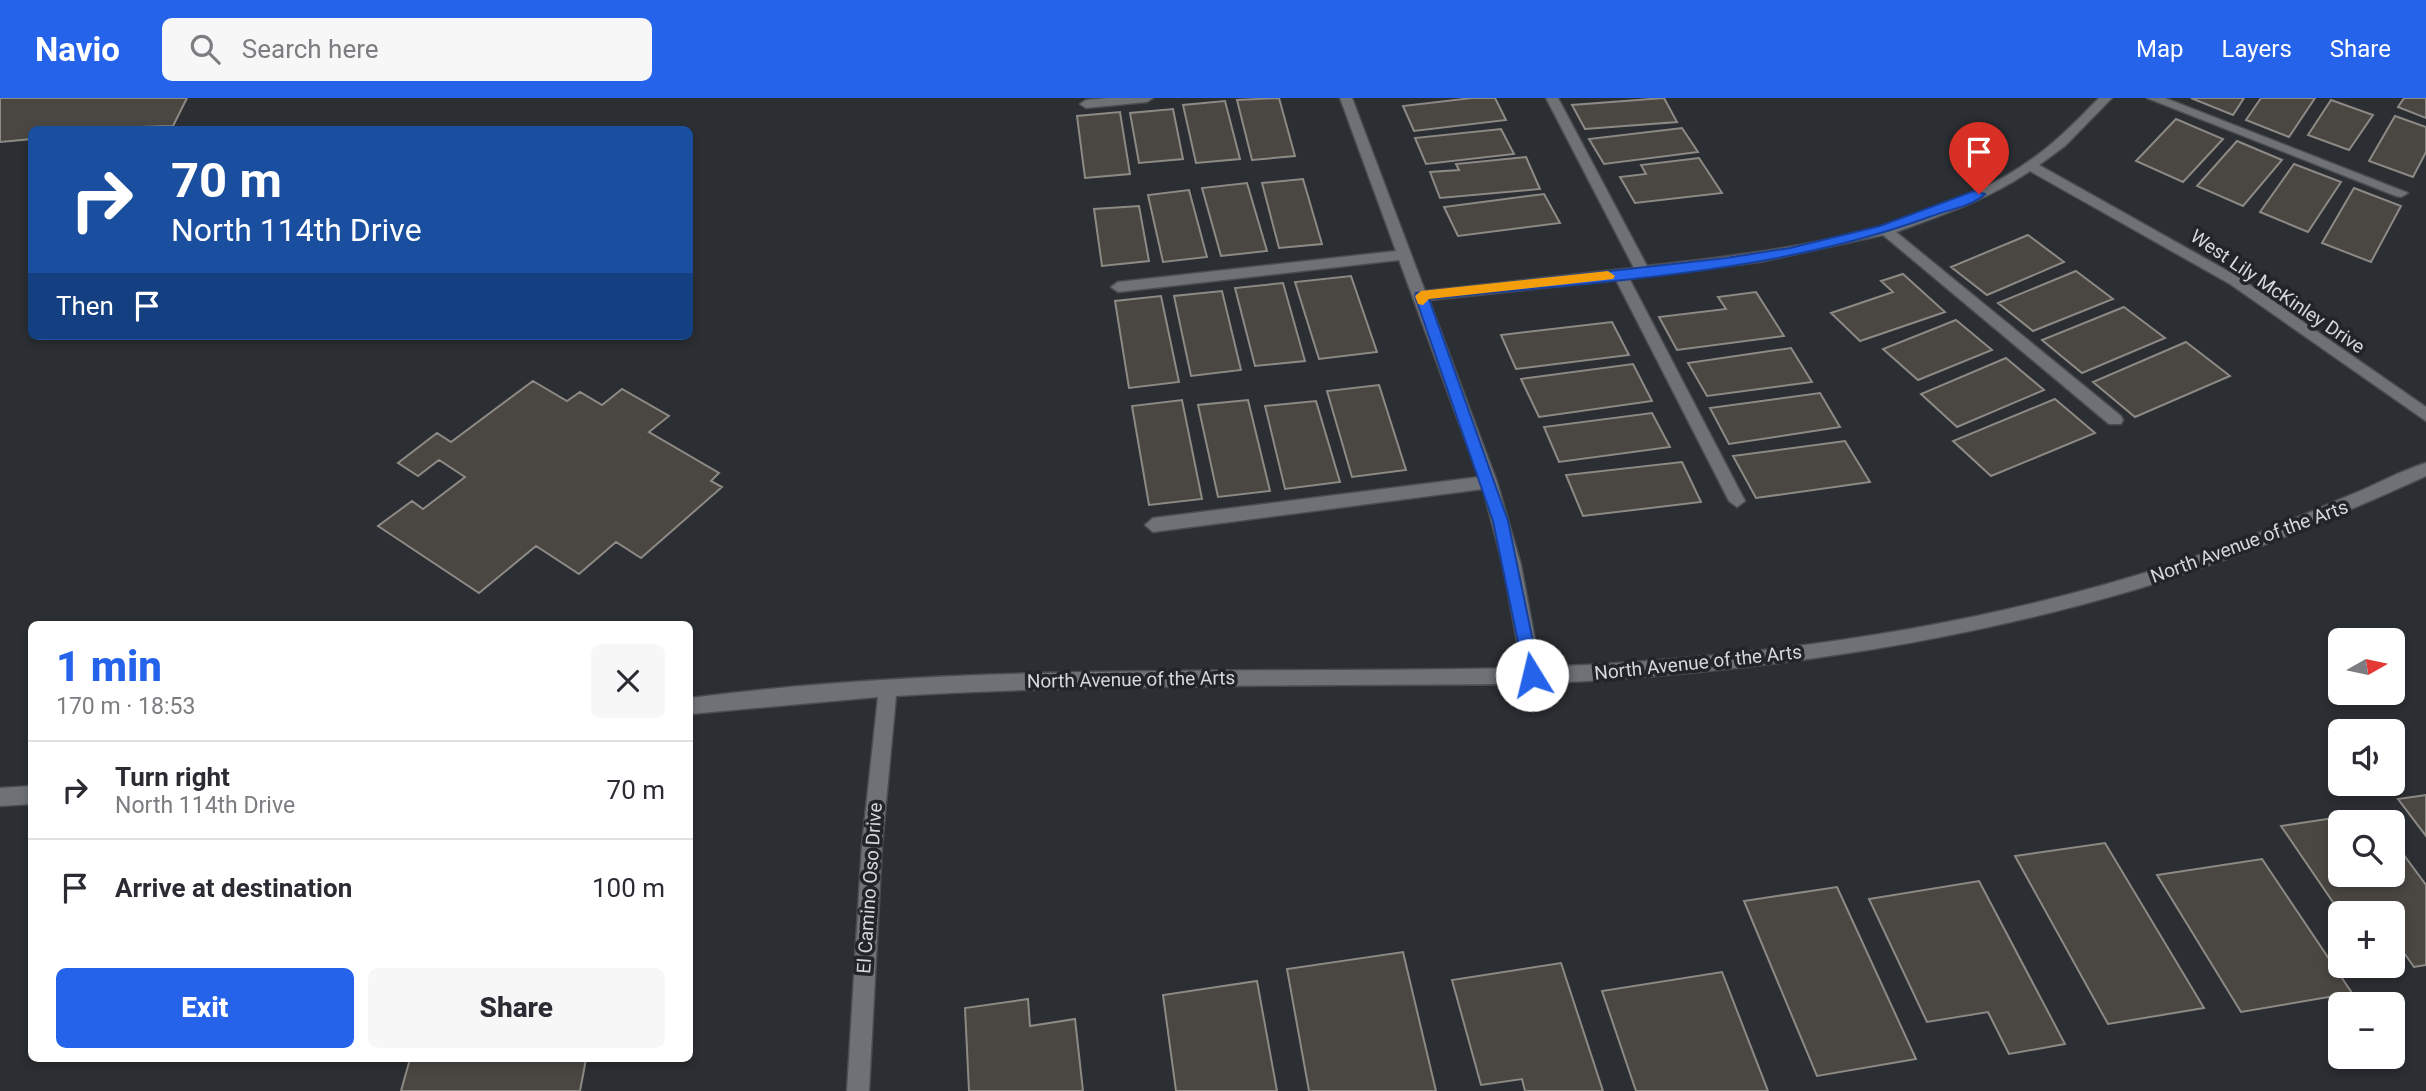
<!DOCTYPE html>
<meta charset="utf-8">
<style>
:root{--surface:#fff;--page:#f7f7f7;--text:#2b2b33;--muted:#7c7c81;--line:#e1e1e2;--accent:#2563eb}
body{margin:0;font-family:Roboto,sans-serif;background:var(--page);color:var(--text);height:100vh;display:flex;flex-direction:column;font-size:26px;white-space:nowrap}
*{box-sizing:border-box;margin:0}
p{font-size:23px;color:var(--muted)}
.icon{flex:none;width:38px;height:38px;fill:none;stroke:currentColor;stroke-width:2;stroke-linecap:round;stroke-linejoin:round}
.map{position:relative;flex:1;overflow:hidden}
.side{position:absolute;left:28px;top:523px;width:665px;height:441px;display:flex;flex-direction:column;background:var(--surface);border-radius:10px;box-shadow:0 4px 10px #0003}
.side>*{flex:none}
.hud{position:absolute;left:28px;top:28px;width:665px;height:214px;border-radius:10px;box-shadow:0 4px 10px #0003;background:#1a4fa0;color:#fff;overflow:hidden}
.needle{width:46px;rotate:81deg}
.tools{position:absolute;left:2328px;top:530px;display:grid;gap:14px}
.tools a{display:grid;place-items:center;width:77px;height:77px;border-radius:10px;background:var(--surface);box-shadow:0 4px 10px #0003;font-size:35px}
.pin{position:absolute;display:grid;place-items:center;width:60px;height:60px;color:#fff;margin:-72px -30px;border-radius:50% 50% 50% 0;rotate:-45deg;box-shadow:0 0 7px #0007}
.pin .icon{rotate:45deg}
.me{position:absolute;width:77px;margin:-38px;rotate:351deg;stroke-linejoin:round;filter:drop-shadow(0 0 5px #0008)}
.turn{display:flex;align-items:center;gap:24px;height:147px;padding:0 28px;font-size:32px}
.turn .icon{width:91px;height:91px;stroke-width:2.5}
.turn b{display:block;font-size:49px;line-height:60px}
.then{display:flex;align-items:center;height:66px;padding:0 28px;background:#0003;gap:14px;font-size:26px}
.round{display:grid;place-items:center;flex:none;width:74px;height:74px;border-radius:10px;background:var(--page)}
.head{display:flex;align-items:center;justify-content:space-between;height:119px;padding:0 28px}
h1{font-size:42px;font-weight:800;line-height:52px;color:var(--accent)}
.action{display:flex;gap:14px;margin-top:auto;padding:14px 28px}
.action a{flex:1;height:80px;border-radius:10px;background:var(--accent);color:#fff;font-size:28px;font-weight:800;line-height:80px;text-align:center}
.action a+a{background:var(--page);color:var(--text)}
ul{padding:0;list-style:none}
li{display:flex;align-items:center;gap:21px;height:98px;padding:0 28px;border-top:2px solid var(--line)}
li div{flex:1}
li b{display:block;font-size:26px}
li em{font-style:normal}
header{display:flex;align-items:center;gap:42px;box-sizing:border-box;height:98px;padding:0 35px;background:var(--accent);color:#fff}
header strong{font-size:33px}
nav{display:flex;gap:38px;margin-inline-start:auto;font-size:24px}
.search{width:490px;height:63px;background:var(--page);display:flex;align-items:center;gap:18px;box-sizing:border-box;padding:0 24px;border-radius:10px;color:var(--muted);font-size:26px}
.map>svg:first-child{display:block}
.building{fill:#4a4743;stroke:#8d8a85;stroke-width:2}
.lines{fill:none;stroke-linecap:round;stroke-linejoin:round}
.minor-casing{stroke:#494c50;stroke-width:3}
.minor{fill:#6e7176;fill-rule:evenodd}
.route{fill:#2563eb;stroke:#184099;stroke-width:2}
.slow{fill:#f59e0b}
.labels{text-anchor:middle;stroke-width:7;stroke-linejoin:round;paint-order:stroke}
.street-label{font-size:19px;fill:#d5d7da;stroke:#212428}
</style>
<header>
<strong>Navio</strong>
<div class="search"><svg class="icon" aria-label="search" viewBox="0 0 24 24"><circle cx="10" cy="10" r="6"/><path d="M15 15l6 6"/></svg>Search here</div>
<nav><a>Map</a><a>Layers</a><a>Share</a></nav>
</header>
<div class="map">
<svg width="2426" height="993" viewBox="0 0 2426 993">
<rect width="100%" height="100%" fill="#2b2e32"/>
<!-- building -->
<path class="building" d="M0 0H187L173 28 32 32V41L0 44Z
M1279 0 1295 58 1252 62 1237 2Z
M1472 0H1495L1506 22 1414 33 1403 8Z
M1664 0 1677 24 1585 31 1572 7Z
M2191 0H2244L2233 17Z
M2261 0H2315L2289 39 2246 22Z
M2404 0H2426V20L2398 9Z
M2331 2 2373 17 2349 52 2308 37Z
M1225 3 1240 61 1196 65 1183 7Z
M1173 11 1183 61 1139 65 1130 15Z
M1120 14 1130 76 1085 80 1077 18Z
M2395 18 2426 29V54L2413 79 2369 63Z
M2176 21 2223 41 2183 84 2136 63Z
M1682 30 1698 54 1604 66 1589 41Z
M1501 31 1514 56 1426 66 1415 40Z
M2237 43 2282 62 2243 108 2197 88Z
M1526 59 1540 91 1440 100 1430 74 1459 72 1456 66Z
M1699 60 1722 95 1635 105 1620 79 1646 76 1641 67Z
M2294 66 2341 84 2308 134 2260 114Z
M1303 81 1322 146 1279 150 1262 85Z
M1247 85 1267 153 1221 158 1202 90Z
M2354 90 2401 108 2371 164 2322 145Z
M1189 92 1207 159 1163 164 1148 97Z
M1544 96 1560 125 1458 138 1444 109Z
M1139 108 1149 163 1102 168 1094 111Z
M2028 137 2064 164 1987 197 1951 169Z
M2076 173 2113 201 2033 233 1998 205Z
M1903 176 1945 214 1860 243 1831 215 1893 194 1881 183Z
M1351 178 1377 254 1319 261 1295 184Z
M1283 185 1305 263 1255 268 1235 190Z
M1222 193 1241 272 1191 278 1174 198Z
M1756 194 1784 238 1677 252 1659 219 1726 211 1718 199Z
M1161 198 1179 284 1129 290 1115 203Z
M2124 209 2165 240 2082 275 2042 242Z
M1956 222 1992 252 1918 282 1883 251Z
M1612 224 1629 257 1516 271 1501 237Z
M2186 244 2230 278 2135 319 2093 284Z
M1791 250 1812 284 1707 298 1688 265Z
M2006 260 2044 292 1957 329 1921 296Z
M1633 266 1652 303 1539 319 1521 281Z
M533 283 567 303 580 294 602 307 622 291 669 318 649 334 719 375 711 383 722 389 641 460 616 444 579 476 536 448 479 495 378 428 412 403 423 411 465 379 439 362 418 378 398 365 437 335 451 344Z
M1379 287 1406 372 1352 379 1327 293Z
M1820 295 1840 329 1729 346 1710 310Z
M2055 301 2095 335 1991 378 1953 343Z
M1182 302 1202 401 1149 407 1132 308Z
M1248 302 1270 393 1218 399 1198 307Z
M1316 303 1340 384 1285 391 1265 308Z
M1652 315 1670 349 1559 364 1544 329Z
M1845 343 1870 384 1756 400 1733 358Z
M1682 364 1701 404 1583 418 1566 377Z
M2426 697V738L2398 701Z
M2373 714 2381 724H2340V777H2392V741L2426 787V867L2414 869 2392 838V816H2341L2281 728Z
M2105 745 2204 910 2108 926 2015 758Z
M2262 761 2352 895 2241 914 2157 777Z
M1979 783 2065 946 2009 956 1988 914 1927 924 1869 801Z
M1837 789 1916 961 1817 978 1744 803Z
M1403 854 1436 993H1309L1287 871Z
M1561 865 1603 993H1525L1522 981 1481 987 1452 882Z
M1722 874 1768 993H1636L1602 893Z
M1257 883 1277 993H1176L1163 897Z
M1028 901 1030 928 1075 921 1083 993H969L965 910Z
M410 961H586L580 993H401Z"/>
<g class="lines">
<!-- minor casing -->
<g class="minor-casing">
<path id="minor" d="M1108 0H1153L1147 4 1086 10 1080 6 1086 2Z
M1340 0H1352L1425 193 1634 170 1546 0H1558L1647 168C1780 153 1954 133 2057 41 2072 28 2085 14 2099 0H2112L2065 48 2039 67 2240 180 2426 309V323L2230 186 2030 73C1989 101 1942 117 1896 134L2121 318 2123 322 2121 326H2109L1883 137 1759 164 1629 180 1745 403 1737 409 1729 403 1616 182 1429 202 1497 384 1521 467 1540 569C1752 561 1968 532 2170 467 2231 447 2290 423 2348 398 2374 388 2399 373 2426 365V378C2331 421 2234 462 2134 492 1961 543 1782 570 1602 582 1516 588 1429 586 1343 587 1194 588 1045 589 896 598L882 747 869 993H847L862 747 878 599 690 616V600C965 564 1244 576 1522 570L1503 467 1483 391 1153 434 1145 427 1153 420 1479 379 1399 162 1118 194 1111 189 1118 184 1396 153Z
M2147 0H2165L2408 95 2401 99 2396 98Z
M32 688V706L0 708V690Z"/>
</g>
<!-- minor -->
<use href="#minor" class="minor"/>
</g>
<!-- route -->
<path class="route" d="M1974 93 1985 96C1973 108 1947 112 1932 118 1772 177 1597 183 1429 201L1508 423 1540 577 1532 584 1526 582 1493 423 1415 198 1416 195 1726 160 1790 150 1880 128Z"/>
<!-- slow -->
<path class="slow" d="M1608 173 1615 178 1613 181 1429 201 1423 207 1418 206 1415 198 1421 193Z"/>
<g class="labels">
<!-- street labels -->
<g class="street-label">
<text transform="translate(2278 193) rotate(34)" y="7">West Lily McKinley Drive</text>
<text transform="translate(2249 443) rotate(-20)" y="7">North Avenue of the Arts</text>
<text transform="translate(1698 564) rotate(-6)" y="7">North Avenue of the Arts</text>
<text transform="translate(1131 581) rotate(-1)" y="7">North Avenue of the Arts</text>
<text transform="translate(869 790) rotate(-86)" y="7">El Camino Oso Drive</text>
</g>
</g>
</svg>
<div class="tools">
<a><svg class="needle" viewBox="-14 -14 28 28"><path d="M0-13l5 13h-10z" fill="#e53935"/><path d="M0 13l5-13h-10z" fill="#7c7c81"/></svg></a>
<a><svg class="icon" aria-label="sound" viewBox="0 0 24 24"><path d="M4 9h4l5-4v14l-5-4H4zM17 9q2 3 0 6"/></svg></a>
<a><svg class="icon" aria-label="search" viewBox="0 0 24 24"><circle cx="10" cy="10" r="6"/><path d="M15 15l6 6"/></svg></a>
<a>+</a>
<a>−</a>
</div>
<div class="pin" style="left:1979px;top:96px;background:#d93025"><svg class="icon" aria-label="arrive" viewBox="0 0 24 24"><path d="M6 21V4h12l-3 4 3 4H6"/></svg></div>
<svg class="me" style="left:1532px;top:577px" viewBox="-20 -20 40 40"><circle r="19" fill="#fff"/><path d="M0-13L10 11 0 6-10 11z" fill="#2563eb"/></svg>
<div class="hud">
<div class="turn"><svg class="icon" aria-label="right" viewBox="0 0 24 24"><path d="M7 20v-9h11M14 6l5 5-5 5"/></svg><div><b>70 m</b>North 114th Drive</div></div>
<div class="then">Then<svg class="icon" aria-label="arrive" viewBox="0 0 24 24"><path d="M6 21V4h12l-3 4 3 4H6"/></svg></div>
</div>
<section class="side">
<div class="head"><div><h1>1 min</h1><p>170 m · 18:53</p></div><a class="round"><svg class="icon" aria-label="close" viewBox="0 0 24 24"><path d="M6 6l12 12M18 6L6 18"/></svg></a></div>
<ul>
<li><svg class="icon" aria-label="right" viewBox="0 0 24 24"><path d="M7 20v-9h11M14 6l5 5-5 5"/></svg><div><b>Turn right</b><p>North 114th Drive</p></div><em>70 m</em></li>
<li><svg class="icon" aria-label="arrive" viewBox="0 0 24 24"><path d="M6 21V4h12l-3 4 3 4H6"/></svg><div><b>Arrive at destination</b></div><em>100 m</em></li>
</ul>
<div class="action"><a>Exit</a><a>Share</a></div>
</section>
</div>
